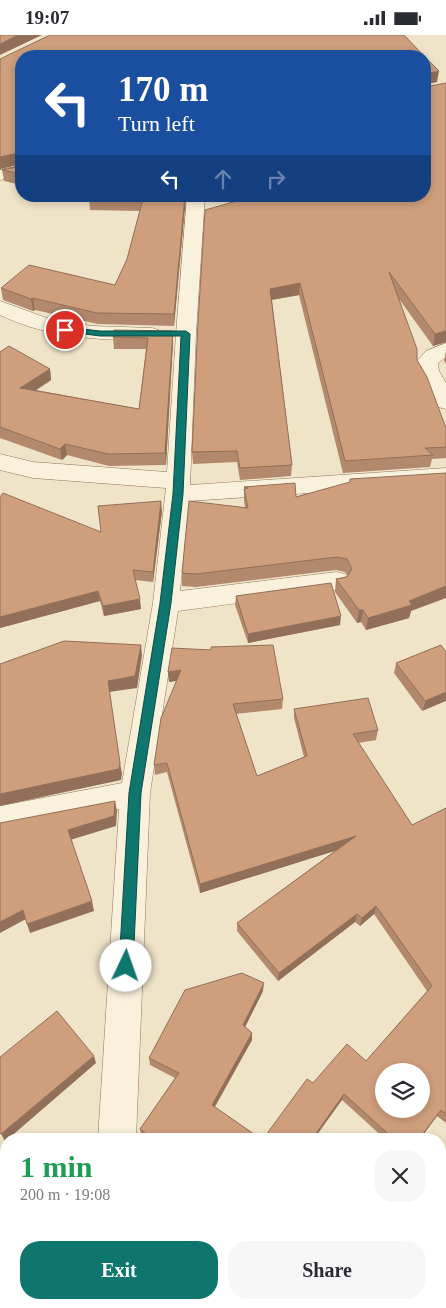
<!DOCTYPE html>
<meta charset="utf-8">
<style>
:root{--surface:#fff;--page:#f7f7f7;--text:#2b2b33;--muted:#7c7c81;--accent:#0f766e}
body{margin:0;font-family:"Times New Roman",serif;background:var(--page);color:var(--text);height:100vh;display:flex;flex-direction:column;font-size:19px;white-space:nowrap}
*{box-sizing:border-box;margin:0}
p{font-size:16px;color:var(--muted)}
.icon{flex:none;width:28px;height:28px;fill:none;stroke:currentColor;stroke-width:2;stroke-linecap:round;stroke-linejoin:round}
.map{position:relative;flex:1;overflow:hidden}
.side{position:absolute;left:0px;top:1098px;width:446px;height:176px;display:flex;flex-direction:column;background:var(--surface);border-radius:20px 20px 0 0;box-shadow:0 2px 8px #0003}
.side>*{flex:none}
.hud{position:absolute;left:15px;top:15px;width:416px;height:152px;border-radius:20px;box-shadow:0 2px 8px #0003;background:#1a4fa0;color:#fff;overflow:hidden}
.controls{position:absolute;left:375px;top:1028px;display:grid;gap:10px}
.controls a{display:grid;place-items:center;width:55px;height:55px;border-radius:50%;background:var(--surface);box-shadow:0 2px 8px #0003;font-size:25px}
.pin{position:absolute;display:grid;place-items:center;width:42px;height:42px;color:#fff;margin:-21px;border:2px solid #fff;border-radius:50%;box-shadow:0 1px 5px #0007}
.me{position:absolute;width:55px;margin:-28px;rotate:3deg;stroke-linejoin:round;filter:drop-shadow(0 0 4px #0008)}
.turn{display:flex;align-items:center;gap:18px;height:105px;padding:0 20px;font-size:22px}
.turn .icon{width:65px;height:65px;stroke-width:2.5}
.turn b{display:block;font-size:35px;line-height:42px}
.lanes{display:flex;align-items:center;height:48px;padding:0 20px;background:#0003;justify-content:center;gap:25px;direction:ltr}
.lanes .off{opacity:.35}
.round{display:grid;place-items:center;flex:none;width:52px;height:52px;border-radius:20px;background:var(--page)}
.head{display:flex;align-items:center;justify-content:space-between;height:85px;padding:0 20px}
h1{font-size:30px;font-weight:800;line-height:38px;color:#1e9e55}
.primary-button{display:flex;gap:10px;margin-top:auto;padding:10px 20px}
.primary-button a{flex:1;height:58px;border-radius:20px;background:var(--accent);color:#fff;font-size:20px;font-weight:800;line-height:58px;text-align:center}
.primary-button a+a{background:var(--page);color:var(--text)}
.status{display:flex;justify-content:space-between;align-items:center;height:35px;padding:0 25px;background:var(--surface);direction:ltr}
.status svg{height:14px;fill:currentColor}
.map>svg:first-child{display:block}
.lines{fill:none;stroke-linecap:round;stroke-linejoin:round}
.minor-casing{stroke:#8d765c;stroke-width:1}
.minor{fill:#faf1dc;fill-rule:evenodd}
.wall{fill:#b2896c}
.shaded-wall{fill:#916f58}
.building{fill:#cf9f7d;stroke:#916f58;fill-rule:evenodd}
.route{fill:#0f766e;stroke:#0a4d48}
</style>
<div class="status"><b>19:07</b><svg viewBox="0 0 49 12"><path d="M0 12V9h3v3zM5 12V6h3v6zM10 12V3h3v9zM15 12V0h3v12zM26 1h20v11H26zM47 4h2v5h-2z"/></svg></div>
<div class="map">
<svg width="446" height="1273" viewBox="0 0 446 1273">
<rect width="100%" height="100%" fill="#f0e4c8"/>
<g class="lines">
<!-- minor casing -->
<g class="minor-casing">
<path id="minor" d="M21 131V141L0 145V135Z
M187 161H205L196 299 190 450 446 433V449L189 466 180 556 336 537 345 539 349 546 345 553 336 555 178 576 150 758 136 1104H98L119 774 0 797V771L122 748 153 568 166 453 33 443 0 435V419L33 427 167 437 176 299Z
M0 266 55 286 93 291 152 293 159 295 162 299 159 303C148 306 136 305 125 305 82 304 39 299 0 280Z
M446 308V322L438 328 439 336 446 348V374L438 372 435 367 417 336 416 327 426 316Z
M86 1268H126V1273H86Z"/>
</g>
<!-- minor -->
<use href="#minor" class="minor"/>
</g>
<!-- wall -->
<path class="wall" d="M21 21V150L4 146 2 135 21 131V129L0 134V24Z
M425 22 437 47 425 49 446 307 433 311 399 264 417 325 446 393V423L432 424 430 432 343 438 299 260 272 265 292 430 291 441 240 445 237 427 193 429 192 417 254 161H425Z
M81 161H186L174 291 98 289 35 275 33 276 3 265 1 253 115 250 127 224 140 176 90 175 89 163Z
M173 296V307L166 430 109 431 67 420 62 425 0 403V317L50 334 51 345 36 355 139 374 146 314H114L113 302Z
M446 316V329L444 326Z
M350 444 411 576 409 583 366 595 361 587 357 588 335 557 336 544 348 541 345 537 336 535 196 552 182 551V538L245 473 244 465V452L296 462 349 448Z
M162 476 153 547 135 545 141 574 104 581 100 566 0 593 101 497Z
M236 561 340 590 248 608 235 570Z
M441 610 422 676 394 638 396 628Z
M168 637 283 664 282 674 236 679 257 741 304 722 294 683V674L378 695 376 705 358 708 412 790 446 773V1088L437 1081 420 1104H385L342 1065 313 1048 366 1026 427 956 374 879 360 891 355 887 278 946 237 896V888L336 815 200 858 167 737 155 740 154 730 176 646 169 647Z
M263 956 245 992 252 998V1005L215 1072 261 1104H146L141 1100 140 1094 175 1043 150 1030 149 1023Z
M446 1168V1243L443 1240 442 1174Z
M249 1268H326L331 1273H255Z"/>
<!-- shaded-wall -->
<path class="shaded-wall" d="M18 0H42L0 20V9Z
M439 36 437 47 425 49V39Z
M19 118 21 129 0 134V122Z
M185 161H186L174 291V279Z
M300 248 299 260 270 265V254Z
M33 263 35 275 33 276 31 264Z
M173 296V307L166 430 165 418Z
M446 296V307L433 311 435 299Z
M50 334 51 345 23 364 20 353Z
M65 409 67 420 62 425 60 414Z
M161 466 162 476 153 547V537Z
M446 551V563L411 576 409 583 366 595 368 583 409 566Z
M98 556 100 566 0 593V582Z
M140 564 141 574 104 581 103 571Z
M359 575H363L361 587 357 588Z
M341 581 340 590 248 608V599Z
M141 610 142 621 137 653 109 657 108 646Z
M181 635V645L169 647 168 637Z
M446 657V666L422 676 425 666Z
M120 728 122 739 121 745 0 771V759Z
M115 766 117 776 116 791 70 805 68 795Z
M356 801 354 810 200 858V849Z
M92 866 94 876 30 898 27 889Z
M376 871 374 879 360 891 362 883Z
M23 875 26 884 0 898V887Z
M357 879 355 887 278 946 279 938Z
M264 948 263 956 242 998 243 990Z
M252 998V1005L212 1076V1070Z
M94 1021 96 1028 8 1104H6L5 1106 1 1099Z
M344 1059 342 1065 314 1104H312Z
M441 1075 437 1081 420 1104H419Z
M31 1268H33L36 1273H34Z"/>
<!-- building -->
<path class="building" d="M0 0H18L0 9Z
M50 0H404L424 21H21V139L2 135 21 131V120L19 118 0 122V24Z
M425 22 439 36 425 39V52L446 48V296L435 299 389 237 417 314V325L427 342 446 393V412L425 413 433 420 345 426 300 248 270 254 292 430 240 433 237 416 192 417 198 287 205 175 254 161H425Z
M90 161H185L174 279 97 278 33 263 31 264 1 253 29 230 115 250 127 224 143 164H89Z
M114 295 173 296 165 418 108 419 65 409 60 414 0 392V317L9 311 50 334 20 353 139 374 148 303 113 302Z
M446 438V551L409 566 412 570 368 583 363 575H359L336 544 347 542 352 534 347 524 337 522 196 539 182 538 189 466 248 473 244 454 248 453 244 452 295 448 296 462 350 447V444Z
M3 458 101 497 98 471 161 466 153 537 133 535 140 564 103 571 98 556 0 582V462Z
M331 548 341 581 248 599 236 561Z
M64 606 141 610 135 641 108 646 120 728 119 734 0 759V629Z
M273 610 283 664 233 669 257 741 307 721 294 674 368 663 378 695 353 699 412 790 446 773V1079L441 1075 419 1104H394L344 1059 312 1104H263L307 1044 313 1048 347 1009 366 1026 432 951 376 871 362 883 357 879 279 938 237 888 356 801 200 849 167 728 154 730 161 683 181 635 168 637 172 613 211 615V612ZM384 1036H421V1074H384Z
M441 610 446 617V657L425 666 396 628Z
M115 766 114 781 68 795 92 866 27 889 23 875 0 887V788Z
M242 938 264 948 243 990 252 998 212 1070 261 1104H149L150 1102 140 1094 179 1038 149 1023 185 955Z
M57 976 94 1021 1 1099 0 1098V1022Z
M6 1159V1268H31L34 1273H0V1163Z
M446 1169V1236L440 1246V1173L443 1175Z
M253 1268H326L331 1273H259Z
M373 1268H428L425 1273H369Z"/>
<!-- route -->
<path class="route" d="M65 292 100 296H186L190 299 183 459 171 568 141 758 133 931 131 936 126 938 121 936 119 931 129 758 160 568 173 459 181 301H100L62 296V293Z"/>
</svg>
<div class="controls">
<a><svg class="icon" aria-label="layers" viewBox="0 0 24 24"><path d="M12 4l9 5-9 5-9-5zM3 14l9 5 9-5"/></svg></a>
</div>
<div class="pin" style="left:65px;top:295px;background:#d93025"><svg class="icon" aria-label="arrive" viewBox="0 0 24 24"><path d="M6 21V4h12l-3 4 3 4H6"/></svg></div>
<svg class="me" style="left:126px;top:931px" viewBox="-20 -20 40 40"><circle r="19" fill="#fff"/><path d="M0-13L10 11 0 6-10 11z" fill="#0f766e"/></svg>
<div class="hud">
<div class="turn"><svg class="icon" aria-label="left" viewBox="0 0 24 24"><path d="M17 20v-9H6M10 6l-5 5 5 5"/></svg><div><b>170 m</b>Turn left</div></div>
<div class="lanes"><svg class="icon" aria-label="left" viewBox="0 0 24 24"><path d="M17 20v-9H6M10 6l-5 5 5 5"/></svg><svg class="icon off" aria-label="ahead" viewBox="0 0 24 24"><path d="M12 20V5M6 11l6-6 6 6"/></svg><svg class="icon off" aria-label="right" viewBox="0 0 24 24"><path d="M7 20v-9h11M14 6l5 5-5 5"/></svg></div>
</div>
<section class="side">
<div class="head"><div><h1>1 min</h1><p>200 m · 19:08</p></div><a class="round"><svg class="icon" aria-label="close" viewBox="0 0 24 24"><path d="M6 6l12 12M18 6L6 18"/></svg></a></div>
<div class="primary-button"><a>Exit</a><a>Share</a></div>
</section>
</div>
